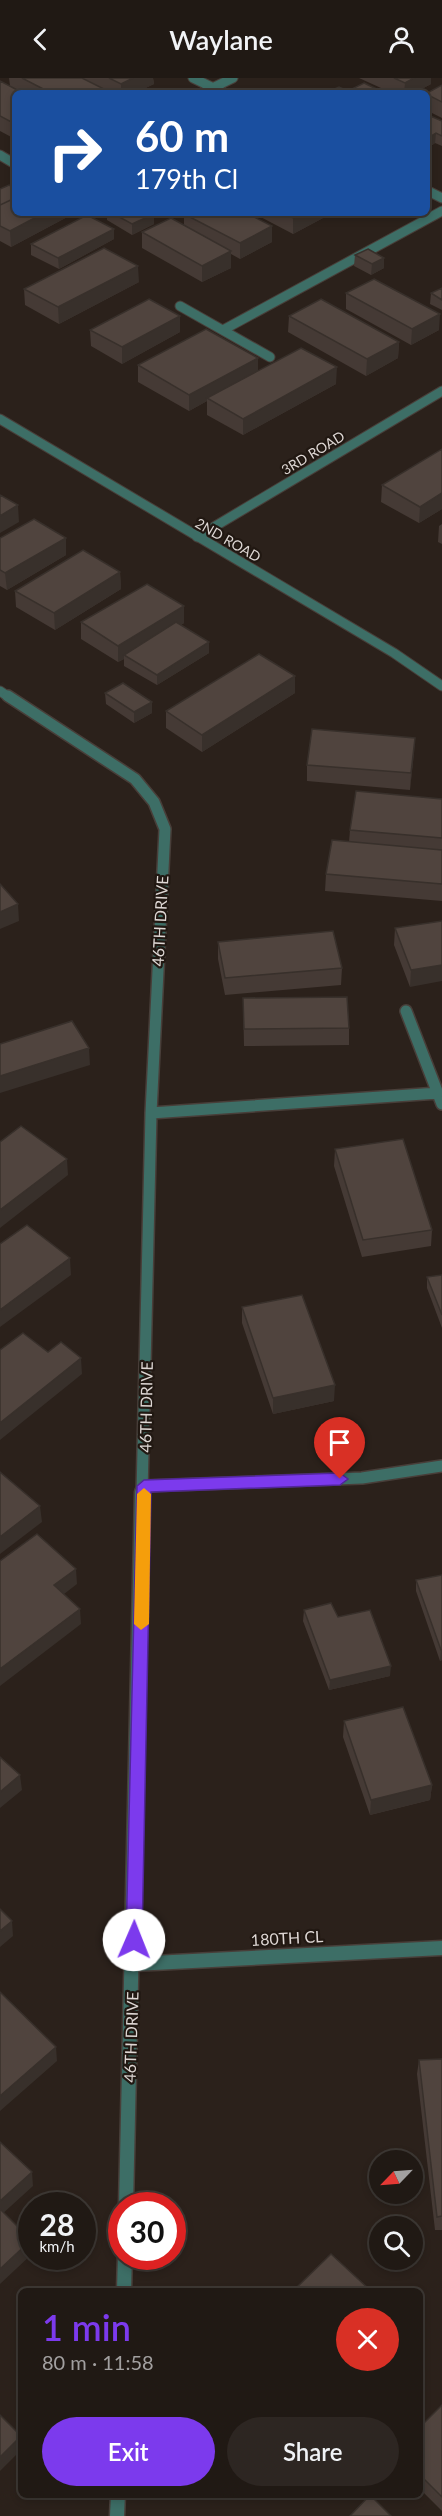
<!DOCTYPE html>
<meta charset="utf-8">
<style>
:root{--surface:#201914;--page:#2d2622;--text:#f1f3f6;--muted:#a2a0a0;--line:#3d3834;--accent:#7c3aed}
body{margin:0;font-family:Lato,sans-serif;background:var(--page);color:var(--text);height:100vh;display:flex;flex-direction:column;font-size:22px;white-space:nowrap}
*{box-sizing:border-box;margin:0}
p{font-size:20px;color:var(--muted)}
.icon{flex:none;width:33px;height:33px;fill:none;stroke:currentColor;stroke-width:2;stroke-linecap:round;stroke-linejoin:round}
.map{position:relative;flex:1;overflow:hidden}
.side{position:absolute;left:18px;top:2210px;width:405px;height:210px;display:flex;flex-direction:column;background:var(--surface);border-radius:9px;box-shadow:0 3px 9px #0003,0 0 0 2px var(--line)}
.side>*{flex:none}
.banner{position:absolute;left:12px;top:12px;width:418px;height:126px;border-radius:9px;box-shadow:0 3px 9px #0003,0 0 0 2px var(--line);background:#1a4fa0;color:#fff;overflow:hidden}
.needle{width:39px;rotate:245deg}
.fabs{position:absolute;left:369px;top:2072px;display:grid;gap:12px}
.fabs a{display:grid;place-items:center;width:54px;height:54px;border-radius:50%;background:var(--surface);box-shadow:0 3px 9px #0003,0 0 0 2px var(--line);font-size:30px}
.speed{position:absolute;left:18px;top:2114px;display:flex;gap:12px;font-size:30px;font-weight:700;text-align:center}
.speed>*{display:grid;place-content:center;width:78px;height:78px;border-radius:50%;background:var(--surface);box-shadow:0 3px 9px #0003,0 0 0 2px var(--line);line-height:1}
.speed small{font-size:15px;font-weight:400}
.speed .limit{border:9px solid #d22;background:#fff;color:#111}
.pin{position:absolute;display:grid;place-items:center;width:51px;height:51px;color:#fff;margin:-62px -26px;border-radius:50% 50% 50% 0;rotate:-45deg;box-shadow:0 0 6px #0007}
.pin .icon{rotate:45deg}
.me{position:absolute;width:66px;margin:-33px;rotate:1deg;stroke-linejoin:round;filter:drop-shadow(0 0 4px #0008)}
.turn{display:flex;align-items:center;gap:21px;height:126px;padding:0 24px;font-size:27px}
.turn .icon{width:78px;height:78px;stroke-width:2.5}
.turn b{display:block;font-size:42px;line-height:51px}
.round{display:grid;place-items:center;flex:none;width:63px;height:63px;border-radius:32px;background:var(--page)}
.headline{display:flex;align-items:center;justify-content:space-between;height:102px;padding:0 24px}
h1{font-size:36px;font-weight:600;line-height:45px;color:var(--accent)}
.action{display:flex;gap:12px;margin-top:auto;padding:12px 24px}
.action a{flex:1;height:69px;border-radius:36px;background:var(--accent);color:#fff;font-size:24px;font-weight:600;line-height:69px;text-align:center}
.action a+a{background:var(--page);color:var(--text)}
header{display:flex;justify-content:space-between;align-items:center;height:78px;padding:0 24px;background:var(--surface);font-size:27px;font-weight:600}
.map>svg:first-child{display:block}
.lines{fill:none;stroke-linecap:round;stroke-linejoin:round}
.minor-far2-casing{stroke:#483e39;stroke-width:11}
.minor-far1-casing{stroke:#483e39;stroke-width:14}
.minor-casing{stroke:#483e39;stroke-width:17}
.tertiary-casing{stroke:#483e39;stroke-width:11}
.minor-far2{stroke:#3d6e66;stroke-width:9}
.minor-far1{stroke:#3d6e66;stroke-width:11}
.minor{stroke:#3d6e66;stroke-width:14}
.tertiary{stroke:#3d6e66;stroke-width:9}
.wall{fill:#453a35}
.shaded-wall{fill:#38302b}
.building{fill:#50443e;stroke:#38302b;stroke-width:1.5}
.route{fill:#7c3aed;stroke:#51269a;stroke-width:1.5}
.slow{fill:#f59e0b}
.labels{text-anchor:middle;stroke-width:4.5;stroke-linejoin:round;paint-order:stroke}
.far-street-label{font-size:14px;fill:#ded7d4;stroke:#211812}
.street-label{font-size:16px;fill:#ded7d4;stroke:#211812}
</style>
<header><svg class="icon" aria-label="back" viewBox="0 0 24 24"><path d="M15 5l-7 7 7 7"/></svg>Waylane<svg class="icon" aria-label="person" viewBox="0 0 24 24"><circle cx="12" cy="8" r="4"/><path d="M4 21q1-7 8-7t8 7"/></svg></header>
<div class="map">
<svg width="442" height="2438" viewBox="0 0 442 2438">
<rect width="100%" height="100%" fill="#2b211b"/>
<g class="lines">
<!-- minor-far2 casing -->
<g class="minor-far2-casing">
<path id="minor-far2" d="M193 0 224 15
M202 15 233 0
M0 77 15 86
M428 113 442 120
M180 228 270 279
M223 252 442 133
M197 459 442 313
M0 613 10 620"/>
</g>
<!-- minor-far1 casing -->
<g class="minor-far1-casing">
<path id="minor-far1" d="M8 618 135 701 154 724 165 751 151 1035 142 1415
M406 933 442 1026
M151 1035 438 1015
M144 1408 362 1400 442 1388"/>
</g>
<!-- minor casing -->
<g class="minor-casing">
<path id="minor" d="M134 1886 442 1870
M126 2127 142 1414
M124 2212 125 2178
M117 2438 118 2416"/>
</g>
<!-- tertiary casing -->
<g class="tertiary-casing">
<path id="tertiary" d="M0 341 394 575 442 608"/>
</g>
<!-- minor-far2 -->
<use href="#minor-far2" class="minor-far2"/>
<!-- minor-far1 -->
<use href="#minor-far1" class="minor-far1"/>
<!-- minor -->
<use href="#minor" class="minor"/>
<!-- tertiary -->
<use href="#tertiary" class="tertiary"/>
</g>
<!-- wall -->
<path class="wall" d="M9 0H153L154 6 135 15H108L102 12 103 15H15V61L0 53V3L10 8Z
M359 0H431V6L414 15H392Z
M442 7V40L428 33V15Z
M442 43V68L435 65 428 70Z
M0 111 15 135H71V137L11 169 0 163Z
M107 135H153L154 136V146L132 157 107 142Z
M253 135H323V140L293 156Z
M184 136 272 164 240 181 231 176V190L202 204 142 170V154L184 148Z
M114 161 59 191 31 177V166Z
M355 177 384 180V190L371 197 354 188Z
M139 204 59 246 25 227 24 211Z
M442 210V232L430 226 431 215Z
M346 215 439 252 411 267 346 231Z
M180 238V254L122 286 91 268 90 252Z
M289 238 399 264 398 280 366 298 288 254Z
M138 287 258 293 336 306 243 357 207 337V323L189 333 138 304Z
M442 371V431L419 445 381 424 382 407Z
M442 446V466L438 464 439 448Z
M0 460H66V477L7 512 0 508Z
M120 494 121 511 55 552 16 529 15 513Z
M184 528V545L181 547 209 575 157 607 124 588V581L118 584 81 561V544Z
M105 615 152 624V635L134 645 106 626Z
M295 615 202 674 166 650V633Z
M415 660 410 712 307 703V687Z
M442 721V823L325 813 326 796 349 764 350 752Z
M442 843 410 909 394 867 395 850Z
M218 864 342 890 341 907 225 917 218 881Z
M243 920 349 950V967L244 968Z
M335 1071 432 1152 431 1168 362 1179 334 1088Z
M442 1197V1250L427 1210V1199Z
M242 1229 334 1323 273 1336 242 1245Z
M442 1497V1582L440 1583 416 1513V1502Z
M304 1532 338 1539 390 1598 329 1612 303 1543Z
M344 1643 432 1707 430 1722 370 1737 343 1659Z
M442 1981V2152H435L417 1996 419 1982Z
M442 2327V2433L420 2411V2349Z"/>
<!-- shaded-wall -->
<path class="shaded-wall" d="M133 0H153L154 6 135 15H121V6Z
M414 0H431V6L414 15H404L405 5Z
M102 10 103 15H93Z
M436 55 435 65 428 70V60Z
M44 135H71V137L11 169 10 153Z
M302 135H323V140L293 156V140Z
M154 136V146L132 157V146Z
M272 148V164L240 181V165Z
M114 151V161L59 191 58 180Z
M231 173V190L202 204V188Z
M384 180V190L371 197 372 186Z
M138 188 139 204 59 246 58 229Z
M440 236 439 252 411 267 412 251Z
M180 238V254L122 286V269Z
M399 264 398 280 366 298 367 281Z
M258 280V296L207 320V323L189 333V317Z
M337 289 336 306 243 357V341Z
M442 415V431L419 445 420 429Z
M18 427 19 444 0 455V438Z
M66 460V477L7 512 5 495Z
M120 494 121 511 55 552 54 535Z
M184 528V545L127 579 124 577V581L118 584V568Z
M209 564V575L157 607V597Z
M295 598V615L202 674V657Z
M152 624V635L134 645V634Z
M415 660 414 676 410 712 411 695Z
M18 826 19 843 0 851V834Z
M442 887V903L410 909 411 892Z
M89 970 90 987 0 1015V998Z
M67 1081 68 1097 0 1150V1132Z
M70 1180 71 1197 0 1249V1232Z
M81 1280 82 1296 0 1362V1345Z
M335 1307 334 1323 273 1336V1320Z
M40 1428 42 1444 0 1476V1459Z
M76 1491 77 1506 55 1523 54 1507Z
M80 1531 81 1546 0 1608V1591Z
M441 1572H442V1582L440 1583Z
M391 1588 390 1598 329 1612 330 1602Z
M20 1697 22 1712 0 1730V1714Z
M432 1707 430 1722 370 1737 371 1722Z
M12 1843 13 1858 0 1869V1853Z
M56 1969 57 1983 0 2033V2018Z
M32 2094 33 2108 0 2138V2123Z
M31 2162 32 2176 0 2206V2191Z
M21 2358V2372L0 2393V2379Z"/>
<!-- building -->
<path class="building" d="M22 0H82L102 10 93 15H51Z
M109 0H133L121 6Z
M394 0H414L405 5Z
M0 3 23 15H15V46L0 38Z
M364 5 385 15H325L339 9 348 13Z
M442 7V24L428 17 427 15Z
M428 37 442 43V58L436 55 428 60Z
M9 107 15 110V120L0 127V111Z
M15 120V135H44L10 153 0 148V127Z
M112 135H153L154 136 132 146Z
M185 135H246L272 148 240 165 184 136Z
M284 135H302L293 140Z
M87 137 114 151 58 180 31 166Z
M171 140 231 173 202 188 142 154Z
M104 170 138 188 58 229 24 211Z
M368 171 384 180 372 186 355 177Z
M374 201 440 236 412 251 346 215Z
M442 210V222L431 215Z
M149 221 180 238 122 269 90 252Z
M321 221 399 264 367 281 289 238Z
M206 251 258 280 189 317 138 287Z
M301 270 337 289 243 341 207 320Z
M442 371V415L420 429 382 407Z
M0 417 18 427 0 438Z
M34 441 66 460 5 495 0 492V460Z
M83 472 120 494 54 535 15 513Z
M147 506 184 528 118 568 81 544Z
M176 544 209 564 157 597 124 577Z
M259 576 295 598 202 657 166 633Z
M123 605 152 624 134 634 105 615Z
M312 651 415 660 411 695 307 687Z
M356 713 442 721V760L350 752Z
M332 762 442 772V806L326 796Z
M0 806 18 826 0 834Z
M442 843V887L411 892 395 850Z
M333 853 342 890 225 900 218 864Z
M347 919 349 950 244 951 243 920Z
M72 943 89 970 0 998V966Z
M21 1048 67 1081 0 1132V1064Z
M403 1061 432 1152 363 1162 335 1071Z
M27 1147 70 1180 0 1232V1166Z
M442 1197V1237L427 1199Z
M302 1217 335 1307 273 1320 242 1229Z
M23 1255 48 1274 61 1264 81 1280 0 1345V1272Z
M0 1394 40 1428 0 1459Z
M37 1456 76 1491 54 1507 80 1531 0 1591V1483Z
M442 1497V1572H441L416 1502Z
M331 1525 338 1539 370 1532 391 1588 330 1602 304 1532Z
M403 1629 432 1707 371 1722 344 1643Z
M0 1679 20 1697 0 1714Z
M0 1831 12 1843 0 1853Z
M0 1914 56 1969 0 2018Z
M442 1981V2138L437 2139 419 1982Z
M0 2064 32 2094 0 2123Z
M0 2131 31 2162 0 2191Z
M331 2176 370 2212H294Z
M442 2327V2419L420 2397V2349Z
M0 2337 21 2358 0 2379Z
M370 2417 391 2438H350Z"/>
<!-- route -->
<path class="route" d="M340 1395 348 1401 340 1407 151 1414 142 1862 140 1867 134 1869 129 1867 126 1862 137 1408 144 1402Z"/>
<!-- slow -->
<path class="slow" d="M144 1410 151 1416 149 1546 141 1552 134 1546 137 1416Z"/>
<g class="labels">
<!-- far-street labels -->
<g class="far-street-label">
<text transform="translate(313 375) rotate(-31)" y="5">3RD ROAD</text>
<text transform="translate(228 462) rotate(30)" y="5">2ND ROAD</text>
</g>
<!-- street labels -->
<g class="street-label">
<text transform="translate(160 843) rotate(-87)" y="6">46TH DRIVE</text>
<text transform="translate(146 1329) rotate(-89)" y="6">46TH DRIVE</text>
<text transform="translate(287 1860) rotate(-3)" y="6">180TH CL</text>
<text transform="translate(131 1959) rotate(-88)" y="6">46TH DRIVE</text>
</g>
</g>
</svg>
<div class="fabs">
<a><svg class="needle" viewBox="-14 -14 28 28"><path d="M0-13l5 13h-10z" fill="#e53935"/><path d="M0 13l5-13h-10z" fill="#a2a0a0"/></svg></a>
<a><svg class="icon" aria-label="search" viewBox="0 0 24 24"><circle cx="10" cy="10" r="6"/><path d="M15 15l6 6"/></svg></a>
</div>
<div class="speed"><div>28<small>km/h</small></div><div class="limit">30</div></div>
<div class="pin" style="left:340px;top:1401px;background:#d93025"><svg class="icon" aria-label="arrive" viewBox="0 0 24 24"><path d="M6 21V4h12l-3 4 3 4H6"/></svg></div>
<svg class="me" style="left:134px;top:1862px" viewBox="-20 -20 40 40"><circle r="19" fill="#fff"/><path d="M0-13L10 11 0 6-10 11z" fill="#7c3aed"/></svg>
<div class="banner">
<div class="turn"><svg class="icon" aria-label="right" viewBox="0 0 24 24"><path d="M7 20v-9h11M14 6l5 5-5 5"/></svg><div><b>60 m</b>179th Cl</div></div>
</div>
<section class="side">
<div class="headline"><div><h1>1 min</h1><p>80 m · 11:58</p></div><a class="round" style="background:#d93025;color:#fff"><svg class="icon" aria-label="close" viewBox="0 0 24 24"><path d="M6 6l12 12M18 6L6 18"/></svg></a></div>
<div class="action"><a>Exit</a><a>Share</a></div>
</section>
</div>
